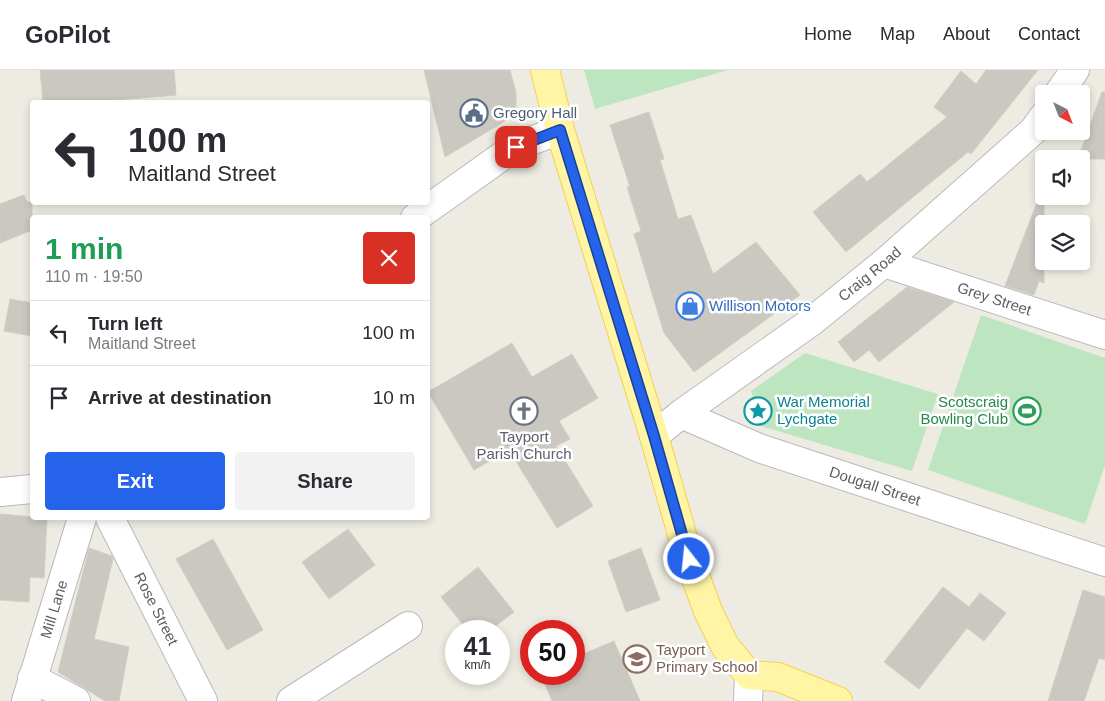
<!DOCTYPE html>
<meta charset="utf-8">
<style>
:root{--surface:#fff;--page:#f2f2f3;--text:#2b2b33;--muted:#7c7c81;--line:#e1e1e2;--accent:#2563eb}
body{margin:0;font-family:Helvetica,sans-serif;background:var(--page);color:var(--text);height:100vh;display:flex;flex-direction:column;font-size:19px;white-space:nowrap}
*{box-sizing:border-box;margin:0}
p{font-size:16px;color:var(--muted)}
.icon{flex:none;width:28px;height:28px;fill:none;stroke:currentColor;stroke-width:2;stroke-linecap:round;stroke-linejoin:round}
.map{position:relative;flex:1;overflow:hidden}
.details{position:absolute;left:30px;top:145px;width:400px;height:305px;display:flex;flex-direction:column;background:var(--surface);border-radius:5px;box-shadow:0 2px 8px #0003}
.details>*{flex:none}
.guide{position:absolute;left:30px;top:30px;width:400px;height:105px;border-radius:5px;box-shadow:0 2px 8px #0003;background:#fff;color:var(--text);overflow:hidden}
.needle{width:32px;rotate:138deg}
.buttons{position:absolute;left:1035px;top:15px;display:grid;gap:10px}
.buttons a{display:grid;place-items:center;width:55px;height:55px;border-radius:5px;background:var(--surface);box-shadow:0 2px 8px #0003;font-size:25px}
.speed{position:absolute;left:445px;top:550px;display:flex;gap:10px;font-size:25px;font-weight:700;text-align:center}
.speed>*{display:grid;place-content:center;width:65px;height:65px;border-radius:50%;background:var(--surface);box-shadow:0 2px 8px #0003;line-height:1}
.speed small{font-size:12px;font-weight:400}
.speed .limit{border:8px solid #d22;background:#fff;color:#111}
.pin{position:absolute;display:grid;place-items:center;width:42px;height:42px;color:#fff;margin:-21px;border-radius:10px;box-shadow:0 2px 8px #0006}
.me{position:absolute;width:55px;margin:-28px;rotate:344deg;stroke-linejoin:round;filter:drop-shadow(0 0 4px #0008)}
.turn{display:flex;align-items:center;gap:18px;height:105px;padding:0 15px;font-size:22px}
.turn .icon{width:65px;height:65px;stroke-width:2.5}
.turn b{display:block;font-size:35px;line-height:42px}
.round{display:grid;place-items:center;flex:none;width:52px;height:52px;border-radius:5px;background:var(--page)}
.overview{display:flex;align-items:center;justify-content:space-between;height:85px;padding:0 15px}
h1{font-size:30px;font-weight:700;line-height:38px;color:#1e9e55}
.button{display:flex;gap:10px;margin-top:auto;padding:10px 15px}
.button a{flex:1;height:58px;border-radius:5px;background:var(--accent);color:#fff;font-size:20px;font-weight:700;line-height:58px;text-align:center}
.button a+a{background:var(--page);color:var(--text)}
ul{padding:0;list-style:none}
li{display:flex;align-items:center;gap:15px;height:65px;padding:0 15px;border-top:1px solid var(--line)}
li div{flex:1}
li b{display:block;font-size:19px}
li em{font-style:normal}
header{display:flex;align-items:center;gap:30px;box-sizing:border-box;height:70px;padding:0 25px;background:var(--surface);border-bottom:1px solid var(--line)}
header strong{font-size:24px}
nav{display:flex;gap:28px;margin-inline-start:auto;font-size:18px}
.map>svg:first-child{display:block}
.green{fill:#bde6c0}
.building{fill:#cac8c1;stroke:#d2cec0}
.lines{fill:none;stroke-linecap:round;stroke-linejoin:round}
.minor-casing{stroke:#b7babf;stroke-width:30}
.major-casing{stroke:#f4d054;stroke-width:30}
.minor{stroke:#fff;stroke-width:28}
.major{stroke:#fff5a5;stroke-width:28}
.route-casing{stroke:#184099;stroke-width:12}
.route{stroke:#2563eb;stroke-width:9}
.labels{text-anchor:middle;stroke-width:5;stroke-linejoin:round;paint-order:stroke}
.service-label{font-size:15px;fill:#4e5e75;stroke:#fff;text-anchor:start}
.street-label{font-size:15px;fill:#5a5e63;stroke:#fff}
.shop-label{font-size:15px;fill:#366cbe;stroke:#fff;text-anchor:start}
.culture-label{font-size:15px;fill:#0d838f;stroke:#fff;text-anchor:start}
.leisure-label{font-size:15px;fill:#27864d;stroke:#fff;text-anchor:end}
.worship-label{font-size:15px;fill:#5b616d;stroke:#fff}
.education-label{font-size:15px;fill:#785e54;stroke:#fff;text-anchor:start}
</style>
<header>
<strong>GoPilot</strong>
<nav><a>Home</a><a>Map</a><a>About</a><a>Contact</a></nav>
</header>
<div class="map">
<svg width="1105" height="631" viewBox="0 0 1105 631">
<rect width="100%" height="100%" fill="#eeece2"/>
<!-- green -->
<path class="green" d="M584 0H728L595 39Z
M981 245 1105 288V395L1085 454 928 400Z
M805 283 938 324 912 401 757 355 758 341 751 321Z"/>
<!-- building -->
<path class="building" d="M40 0H174L176 25 91 32H43Z
M424 0H510L516 23V37L510 48 445 87Z
M986 0H1038L971 84 968 82 846 182 813 142 860 104 867 112 947 47 934 37 961 1 976 14Z
M1102 22H1105V89H1078Z
M649 42 664 89 660 90 678 149 691 145 713 204 756 172 800 225 694 302 664 263 634 164 641 161 627 117H630L610 55Z
M1042 119 1044 120V213L1039 211 1034 225 1005 216Z
M24 125 27 132H32V160L0 173V134Z
M907 217 954 232 879 292 869 280 854 292 838 272Z
M10 229 32 233V266L4 261Z
M512 273 532 307 572 284 598 328 559 351 570 369 556 376 593 436 557 458 509 380 474 400 428 322Z
M0 444 47 448 44 508 30 507 29 532 0 530Z
M348 459 375 495 329 529 302 492Z
M213 469 263 560 227 580 176 489Z
M89 478 112 486 113 489 94 569 129 577 119 631H105L58 602Z
M641 478 660 530 626 542 608 491Z
M478 497 514 542 489 561H468L441 527Z
M943 517 969 537 980 523 1006 543 984 571 967 558 919 619 884 592Z
M1083 520 1105 527V590L1099 588 1084 631H1048Z
M614 571 640 631H552L541 604H574V588Z"/>
<g class="lines">
<!-- minor casing -->
<g class="minor-casing">
<g id="minor">
<path d="M1058 24 1075 0"/>
<path d="M415 148 515 77 560 60"/>
<path id="s1" d="M884 193 1105 265"/>
<path id="s2" d="M681 344 811 252 884 193 1034 60 1044 46"/>
<path id="s3" d="M654 366 681 344 759 378 1105 492"/>
<path d="M0 422 32 419"/>
<path id="s4" d="M110 448 203 631"/>
<path d="M32 608 76 631"/>
<path id="s5" d="M26 631 82 448"/>
<path d="M291 631 408 556"/>
<path d="M748 631 749 605"/>
</g>
</g>
<!-- major casing -->
<g class="major-casing">
<path id="major" d="M545 0 560 60 654 366 689 489 708 541 725 576 749 605 778 607 838 631"/>
</g>
<!-- minor -->
<use href="#minor" class="minor"/>
<!-- major -->
<use href="#major" class="major"/>
</g>
<g class="lines">
<!-- route casing -->
<g class="route-casing">
<path id="route" d="M516 77 560 60 654 366 689 489"/>
</g>
<!-- route -->
<use href="#route" class="route"/>
</g>
<!-- icons -->
<defs>
<g id="civic-ring" transform="scale(1.4375)"><circle r="9.5" fill="#fff" stroke="#5c6f8a" stroke-width="1.5"/><path d="M-.6-6.5H3V-4.5H.6V-3L4-1V1h2V6H-6V1h2V-1L-.6-3ZM-1.2 2.5V6h2.4V2.5Z" fill="#5c6f8a"/></g>
<g id="shop-ring" transform="scale(1.4375)"><circle r="9.5" fill="#fff" stroke="#3f7fe0" stroke-width="1.5"/><path d="M-5-2.5h2.3a2.7 3.5 0 0 1 5.4 0H5L5.5 6h-11ZM-1.5-2.5h3a1.5 2.3 0 0 0-3 0Z" fill="#3f7fe0"/></g>
<g id="church-ring" transform="scale(1.4375)"><circle r="9.5" fill="#fff" stroke="#6b7280" stroke-width="1.5"/><path d="M-1.2-6h2.4v3.5h3.3v2.4h-3.3V6h-2.4V-.1h-3.3v-2.4h3.3Z" fill="#6b7280"/></g>
<g id="sight-ring" transform="scale(1.4375)"><circle r="9.5" fill="#fff" stroke="#0f9aa8" stroke-width="1.5"/><path d="M0-6L1.8-2.2L6-1.7L2.9 1.2L3.7 5.4L0 3.3L-3.7 5.4L-2.9 1.2L-6-1.7L-1.8-2.2Z" fill="#0f9aa8"/></g>
<g id="stadium-ring" transform="scale(1.4375)"><circle r="9.5" fill="#fff" stroke="#2e9e5b" stroke-width="1.5"/><path d="M0-5a6.5 5 0 1 0 0 10a6.5 5 0 1 0 0-10ZM-3.5-1.8h7v3.6h-7Z" fill="#2e9e5b"/></g>
<g id="school-ring" transform="scale(1.4375)"><circle r="9.5" fill="#fff" stroke="#8d6e63" stroke-width="1.5"/><path d="M0-5L7-2L0 1L-7-2ZM-4 1L0 2.5L4 1V4Q0 6-4 4Z" fill="#8d6e63"/></g>
</defs>
<g fill-rule="evenodd">
<use href="#civic-ring" x="474" y="43"/>
<use href="#shop-ring" x="690" y="236"/>
<use href="#church-ring" x="524" y="341"/>
<use href="#sight-ring" x="758" y="341"/>
<use href="#stadium-ring" x="1027" y="341"/>
<use href="#school-ring" x="637" y="589"/>
</g>
<g class="labels">
<!-- service labels -->
<g class="service-label">
<text x="493" y="48">Gregory Hall</text>
</g>
<!-- street labels -->
<g class="street-label">
<text dy="5" stroke="none"><textPath href="#s2" startOffset="235">Craig Road</textPath></text>
<text dy="5" stroke="none"><textPath href="#s1" startOffset="116">Grey Street</textPath></text>
<text dy="5" stroke="none"><textPath href="#s3" startOffset="242">Dougall Street</textPath></text>
<text dy="5" stroke="none"><textPath href="#s5" startOffset="96">Mill Lane</textPath></text>
<text dy="5" stroke="none"><textPath href="#s4" startOffset="102">Rose Street</textPath></text>
</g>
<!-- shop labels -->
<g class="shop-label">
<text x="709" y="241">Willison Motors</text>
</g>
<!-- culture labels -->
<g class="culture-label">
<text x="777" y="337">War Memorial<tspan x="777" dy="17">Lychgate</tspan></text>
</g>
<!-- leisure labels -->
<g class="leisure-label">
<text x="1008" y="337">Scotscraig<tspan x="1008" dy="17">Bowling Club</tspan></text>
</g>
<!-- worship labels -->
<g class="worship-label">
<text x="524" y="372">Tayport<tspan x="524" dy="17">Parish Church</tspan></text>
</g>
<!-- education labels -->
<g class="education-label">
<text x="656" y="585">Tayport<tspan x="656" dy="17">Primary School</tspan></text>
</g>
</g>
</svg>
<div class="buttons">
<a><svg class="needle" viewBox="-14 -14 28 28"><path d="M0-13l5 13h-10z" fill="#e53935"/><path d="M0 13l5-13h-10z" fill="#7c7c81"/></svg></a>
<a><svg class="icon" aria-label="sound" viewBox="0 0 24 24"><path d="M4 9h4l5-4v14l-5-4H4zM17 9q2 3 0 6"/></svg></a>
<a><svg class="icon" aria-label="layers" viewBox="0 0 24 24"><path d="M12 4l9 5-9 5-9-5zM3 14l9 5 9-5"/></svg></a>
</div>
<div class="speed"><div>41<small>km/h</small></div><div class="limit">50</div></div>
<div class="pin" style="left:516px;top:77px;background:#d93025"><svg class="icon" aria-label="arrive" viewBox="0 0 24 24"><path d="M6 21V4h12l-3 4 3 4H6"/></svg></div>
<svg class="me" style="left:689px;top:489px" viewBox="-20 -20 40 40"><circle r="17" fill="#2563eb" stroke="#fff" stroke-width="3"/><path d="M0-11L8 9 0 5-8 9z" fill="#fff"/></svg>
<div class="guide">
<div class="turn"><svg class="icon" aria-label="left" viewBox="0 0 24 24"><path d="M17 20v-9H6M10 6l-5 5 5 5"/></svg><div><b>100 m</b>Maitland Street</div></div>
</div>
<section class="details">
<div class="overview"><div><h1>1 min</h1><p>110 m · 19:50</p></div><a class="round" style="background:#d93025;color:#fff"><svg class="icon" aria-label="close" viewBox="0 0 24 24"><path d="M6 6l12 12M18 6L6 18"/></svg></a></div>
<ul>
<li><svg class="icon" aria-label="left" viewBox="0 0 24 24"><path d="M17 20v-9H6M10 6l-5 5 5 5"/></svg><div><b>Turn left</b><p>Maitland Street</p></div><em>100 m</em></li>
<li><svg class="icon" aria-label="arrive" viewBox="0 0 24 24"><path d="M6 21V4h12l-3 4 3 4H6"/></svg><div><b>Arrive at destination</b></div><em>10 m</em></li>
</ul>
<div class="button"><a>Exit</a><a>Share</a></div>
</section>
</div>
